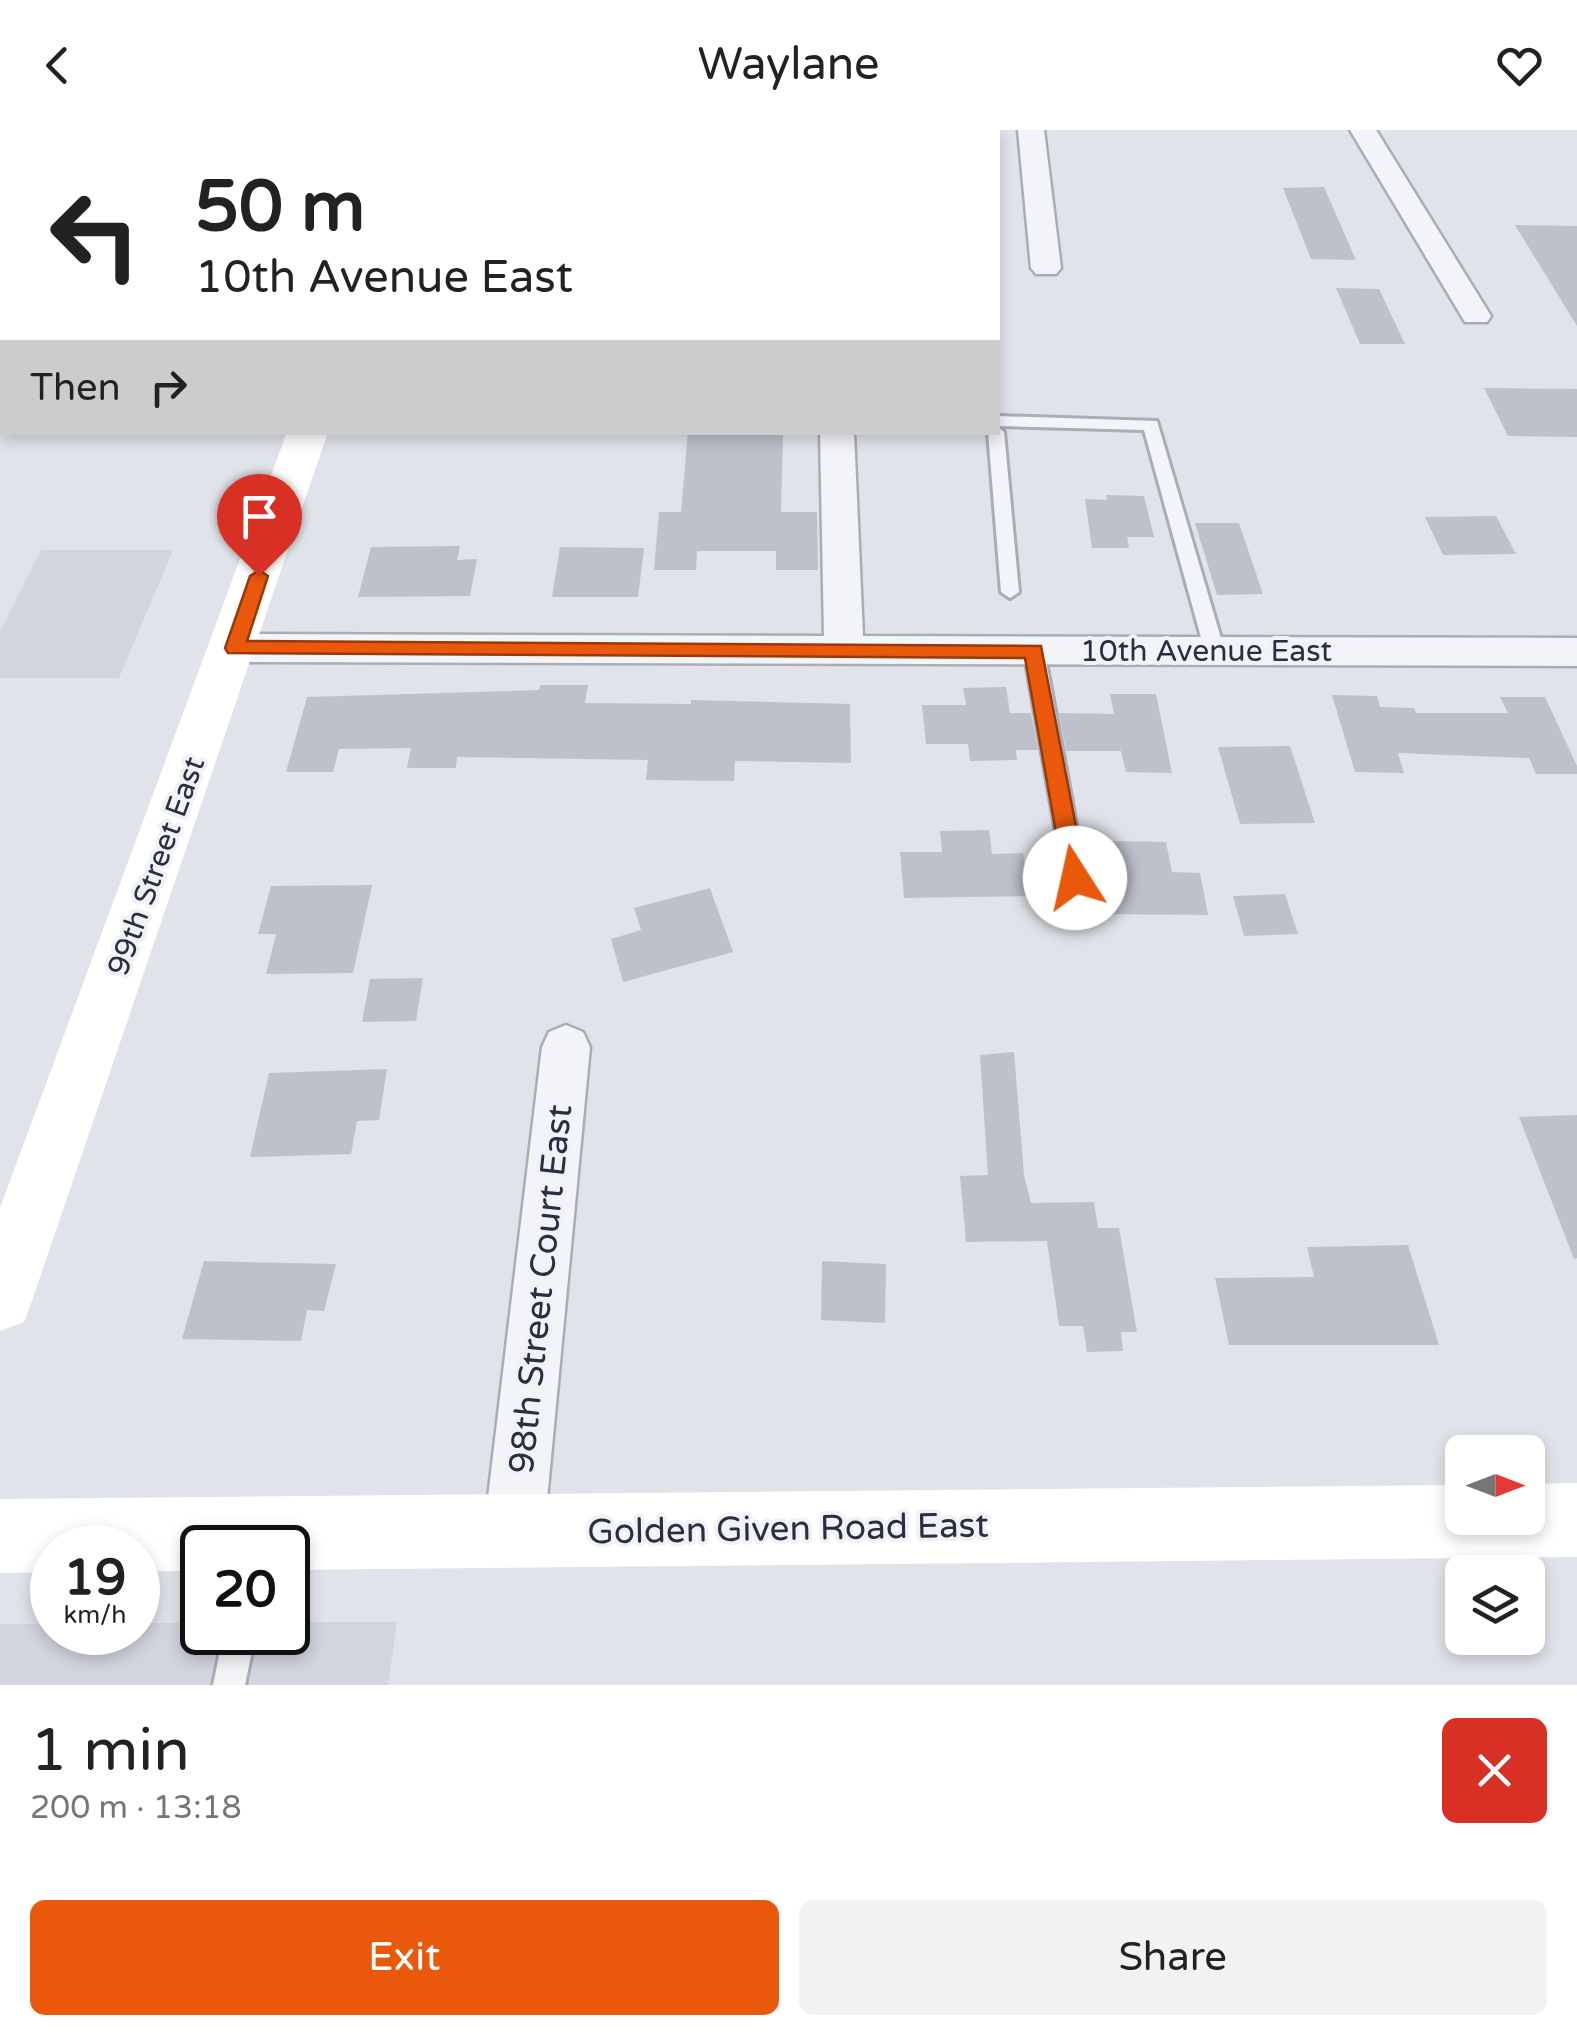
<!DOCTYPE html>
<meta charset="utf-8">
<style>
:root{--surface:#fff;--page:#f2f2f2;--text:#222;--muted:#767676;--accent:#ea580c}
body{margin:0;font-family:"Varela Round",sans-serif;background:var(--page);color:var(--text);height:100vh;display:flex;flex-direction:column;font-size:38px;white-space:nowrap}
*{box-sizing:border-box;margin:0}
p{font-size:32px;color:var(--muted)}
.icon{flex:none;width:55px;height:55px;fill:none;stroke:currentColor;stroke-width:2;stroke-linecap:round;stroke-linejoin:round}
.map{position:relative;height:1555px;overflow:hidden}
.details{display:flex;flex-direction:column;background:var(--surface);flex:1}
.details>*{flex:none}
.top-card{position:absolute;left:0px;top:0px;width:1000px;height:305px;box-shadow:0 5px 15px #0003;background:#fff;color:var(--text);overflow:hidden}
.needle{width:65px;rotate:90deg}
.fabs{position:absolute;left:1445px;top:1305px;display:grid;gap:20px}
.fabs a{display:grid;place-items:center;width:100px;height:100px;border-radius:15px;background:var(--surface);box-shadow:0 5px 15px #0003;font-size:50px}
.speed{position:absolute;left:30px;top:1395px;display:flex;gap:20px;font-size:50px;font-weight:700;text-align:center}
.speed>*{display:grid;place-content:center;width:130px;height:130px;border-radius:50%;background:var(--surface);box-shadow:0 5px 15px #0003;line-height:1}
.speed small{font-size:25px;font-weight:400}
.speed .limit{border:5px solid #111;border-radius:15px;background:#fff;color:#111}
.pin{position:absolute;display:grid;place-items:center;width:85px;height:85px;color:#fff;margin:-102px -42px;border-radius:50% 50% 50% 0;rotate:-45deg;box-shadow:0 0 10px #0007}
.pin .icon{rotate:45deg}
.me{position:absolute;width:110px;margin:-55px;rotate:350deg;stroke-linejoin:round;filter:drop-shadow(0 0 8px #0008)}
.turn{display:flex;align-items:center;gap:35px;height:210px;padding:0 30px;font-size:45px}
.turn .icon{width:130px;height:130px;stroke-width:2.5}
.turn b{display:block;font-size:70px;line-height:85px}
.then{display:flex;align-items:center;height:95px;padding:0 30px;background:#0003;gap:20px;font-size:38px}
.round{display:grid;place-items:center;flex:none;width:105px;height:105px;border-radius:15px;background:var(--page)}
.headline{display:flex;align-items:center;justify-content:space-between;height:170px;padding:0 30px}
h1{font-size:60px;font-weight:600;line-height:75px}
.button{display:flex;gap:20px;margin-top:auto;padding:20px 30px}
.button a{flex:1;height:115px;border-radius:15px;background:var(--accent);color:#fff;font-size:40px;font-weight:600;line-height:115px;text-align:center}
.button a+a{background:var(--page);color:var(--text)}
header{display:flex;justify-content:space-between;align-items:center;height:130px;padding:0 30px;background:var(--surface);font-size:45px;font-weight:600}
.map>svg:first-child{display:block}
.built{fill:#d2d5de}
.building{fill:#bec1cb}
.lines{fill:none;stroke-linecap:round;stroke-linejoin:round}
.lane-casing{stroke:#a9adb6;stroke-width:6}
.street-casing{stroke:#a9adb6;stroke-width:5}
.lane{fill:#f3f4f7;fill-rule:evenodd}
.street{fill:#f3f4f7;fill-rule:evenodd}
.secondary{fill:#fff;fill-rule:evenodd}
.route{fill:#ea580c;stroke:#983908;stroke-width:2.5}
.labels{text-anchor:middle;stroke-width:8;stroke-linejoin:round;paint-order:stroke}
.street-label{font-size:30px;fill:#292f40;stroke:#f0f2f6}
.near-street-label{font-size:35px;fill:#292f40;stroke:#f0f2f6}
</style>
<header><svg class="icon" aria-label="back" viewBox="0 0 24 24"><path d="M15 5l-7 7 7 7"/></svg>Waylane<svg class="icon" aria-label="heart" viewBox="0 0 24 24"><path d="M12 20l-8-8c-3-5 5-10 8-4 3-6 11-1 8 4z"/></svg></header>
<div class="map">
<svg width="1577" height="1555" viewBox="0 0 1577 1555">
<rect width="100%" height="100%" fill="#e0e3e9"/>
<!-- built -->
<path class="built" d="M41 420H173L119 548H0V502Z
M288 1492H397L388 1555H0V1494H52V1502H138V1493H202V1502H288Z"/>
<!-- building -->
<path class="building" d="M1324 57 1356 130 1311 129 1283 58Z
M1515 95 1577 96V196Z
M1336 158 1379 159 1405 214H1360Z
M1484 258 1577 259V307L1508 306Z
M688 302 783 304 781 382H817L818 440H776V421H697L696 440H654L659 382H681Z
M1106 365 1144 366 1154 407H1127L1129 418H1092L1085 369 1107 370Z
M1496 386 1516 424 1443 425 1425 387Z
M1195 393H1239L1263 464 1217 465Z
M460 416 457 430 477 429 470 466 358 467 371 417Z
M560 417 644 418 638 467H552Z
M540 555H588L585 573 691 574V570L850 574 851 633 735 631 734 651 646 650 648 630 457 627 456 638H407L411 618 339 619 333 642H286L307 567 539 560Z
M1006 557 1010 583H1031L1038 620H1016L1017 630 970 631 968 614H926L922 575H966L963 558Z
M1110 564H1156L1172 643 1126 642 1121 621H1066L1059 583 1114 584Z
M1332 565 1377 566 1380 577 1414 578 1416 583H1508L1500 567H1545L1577 636V644H1536L1529 628 1398 623 1404 643 1355 642Z
M1290 616 1315 693 1240 694 1218 617Z
M989 700 992 724 1023 723 1029 766 904 768 900 722H942L940 701Z
M1113 711 1166 712 1172 742 1200 743 1208 785 1096 784 1089 744H1119Z
M372 755 353 843 266 844 276 804H258L271 756Z
M710 758 733 822 623 852 611 809 641 800 634 778Z
M1285 764 1298 804 1244 806 1233 766Z
M423 848 416 891 362 892 370 849Z
M1014 922 1024 1045 1031 1073 1094 1072 1098 1098H1119L1137 1202H1121L1123 1221 1087 1222 1083 1196H1059L1047 1111 966 1112 960 1046 988 1045 980 925Z
M387 939 379 990 357 991 351 1024 250 1027 269 943Z
M1577 985V1128L1574 1129 1519 987Z
M1408 1115 1439 1215H1229L1215 1148 1314 1147 1307 1117Z
M204 1131 336 1134 324 1181 307 1180 301 1211 182 1209Z
M822 1131 886 1134 885 1193 821 1190Z"/>
<g class="lines">
<!-- lane casing -->
<g class="lane-casing">
<path id="lane" d="M998 286 1157 291 1225 522 1222 527H1208L1205 522 1144 300 998 296Z
M998 297 1004 302 1019 462 1010 468 1001 462 988 302H998Z
M1034 514 1044 521 1086 748 1083 754H1067L1064 748 1024 521Z
M224 1502H256L245 1555H213Z"/>
</g>
<!-- street casing -->
<g class="street-casing">
<path id="street" d="M1018 0H1044L1061 138 1056 144H1036L1031 138Z
M1350 0H1376L1491 186 1487 192H1465Z
M0 231 2 232V251H0Z
M820 302H854L863 506 1577 508V536L235 532 221 528 216 518 221 508 235 504 824 506Z
M566 895 583 902 590 917 544 1401 535 1422 514 1431 493 1422 484 1401 542 917 549 902Z"/>
</g>
<!-- lane -->
<use href="#lane" class="lane"/>
<!-- street -->
<use href="#street" class="street"/>
<!-- secondary -->
<path class="secondary" d="M397 0H429V2H397Z
M287 302H328L33 1168 24 1192 0 1201V1078Z
M1577 1353V1427L288 1440V1418H202V1441H138V1418H52V1442L0 1443V1369L1462 1355V1388H1528V1354Z"/>
</g>
<!-- route -->
<path class="route" d="M259 440 268 446 247 511 1041 516 1086 748 1075 757 1064 748 1025 528 228 523 225 518 250 446Z"/>
<g class="labels">
<!-- street labels -->
<g class="street-label">
<text x="1206" y="531">10th Avenue East</text>
<text transform="translate(156 736) rotate(-70)" y="10">99th Street East</text>
</g>
<!-- near-street labels -->
<g class="near-street-label">
<text transform="translate(540 1159) rotate(-84)" y="12">98th Street Court East</text>
<text transform="translate(788 1398) rotate(-1)" y="12">Golden Given Road East</text>
</g>
</g>
</svg>
<div class="fabs">
<a><svg class="needle" viewBox="-14 -14 28 28"><path d="M0-13l5 13h-10z" fill="#e53935"/><path d="M0 13l5-13h-10z" fill="#767676"/></svg></a>
<a><svg class="icon" aria-label="layers" viewBox="0 0 24 24"><path d="M12 4l9 5-9 5-9-5zM3 14l9 5 9-5"/></svg></a>
</div>
<div class="speed"><div>19<small>km/h</small></div><div class="limit">20</div></div>
<div class="pin" style="left:259px;top:446px;background:#d93025"><svg class="icon" aria-label="arrive" viewBox="0 0 24 24"><path d="M6 21V4h12l-3 4 3 4H6"/></svg></div>
<svg class="me" style="left:1075px;top:748px" viewBox="-20 -20 40 40"><circle r="19" fill="#fff"/><path d="M0-13L10 11 0 6-10 11z" fill="#ea580c"/></svg>
<div class="top-card">
<div class="turn"><svg class="icon" aria-label="left" viewBox="0 0 24 24"><path d="M17 20v-9H6M10 6l-5 5 5 5"/></svg><div><b>50 m</b>10th Avenue East</div></div>
<div class="then">Then<svg class="icon" aria-label="right" viewBox="0 0 24 24"><path d="M7 20v-9h11M14 6l5 5-5 5"/></svg></div>
</div>
</div>
<section class="details">
<div class="headline"><div><h1>1 min</h1><p>200 m · 13:18</p></div><a class="round" style="background:#d93025;color:#fff"><svg class="icon" aria-label="close" viewBox="0 0 24 24"><path d="M6 6l12 12M18 6L6 18"/></svg></a></div>
<div class="button"><a>Exit</a><a>Share</a></div>
</section>
